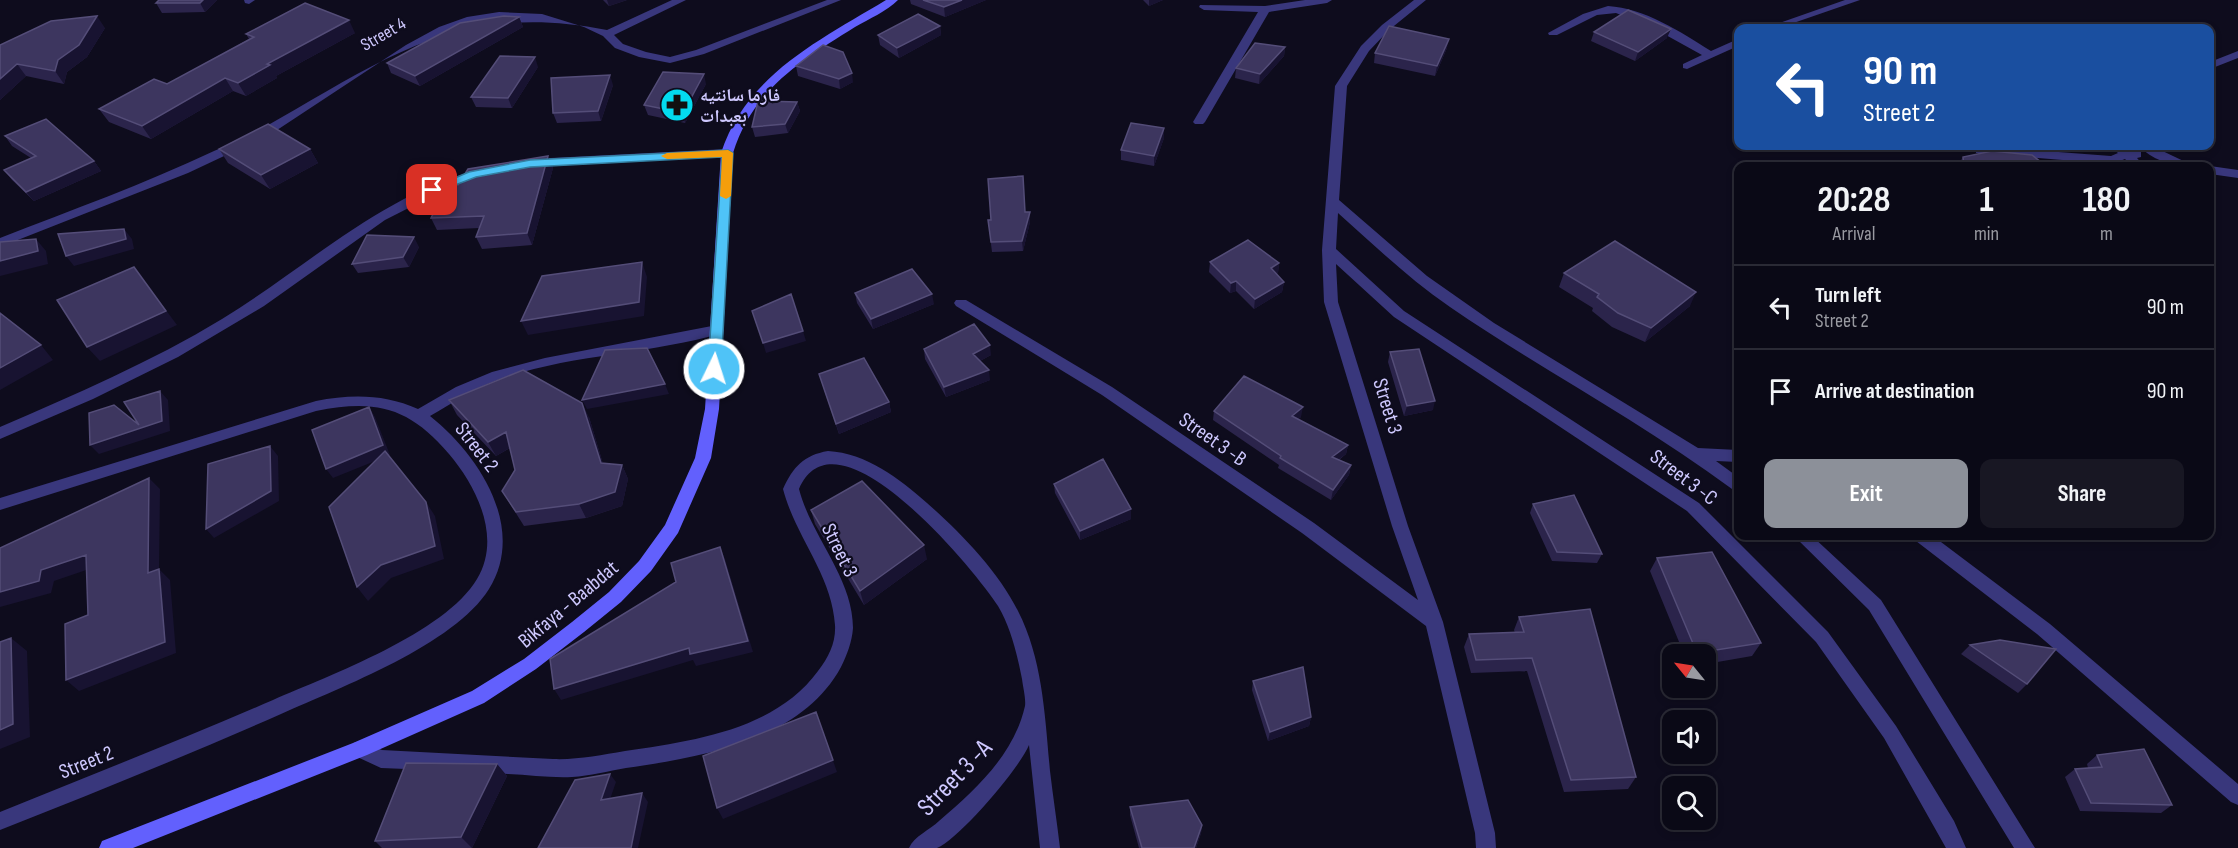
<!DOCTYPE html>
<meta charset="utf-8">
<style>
:root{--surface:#0a0916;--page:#181723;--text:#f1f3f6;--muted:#999aa1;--line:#2a2a35;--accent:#8c9099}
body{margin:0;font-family:"Sofia Sans Condensed","Noto Naskh Arabic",sans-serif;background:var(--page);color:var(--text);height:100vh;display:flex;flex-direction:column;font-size:22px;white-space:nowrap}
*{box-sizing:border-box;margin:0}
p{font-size:20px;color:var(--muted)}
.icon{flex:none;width:33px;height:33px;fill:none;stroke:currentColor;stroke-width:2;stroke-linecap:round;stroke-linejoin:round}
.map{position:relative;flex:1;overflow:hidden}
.panel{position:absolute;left:1734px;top:162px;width:480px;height:378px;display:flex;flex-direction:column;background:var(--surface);border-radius:12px;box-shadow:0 3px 9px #0003,0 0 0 2px var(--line)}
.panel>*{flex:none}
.top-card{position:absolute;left:1734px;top:24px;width:480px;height:126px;border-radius:12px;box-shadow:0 3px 9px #0003,0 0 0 2px var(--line);background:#1a4fa0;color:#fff;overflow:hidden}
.needle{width:39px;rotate:300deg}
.controls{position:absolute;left:1662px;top:644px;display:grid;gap:12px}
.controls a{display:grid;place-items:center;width:54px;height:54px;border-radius:12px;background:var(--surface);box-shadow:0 3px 9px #0003,0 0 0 2px var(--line);font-size:30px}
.pin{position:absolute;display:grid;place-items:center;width:51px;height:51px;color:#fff;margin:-26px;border-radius:12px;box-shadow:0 3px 9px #0006}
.me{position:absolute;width:66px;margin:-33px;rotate:4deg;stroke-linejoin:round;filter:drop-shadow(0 0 4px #0008)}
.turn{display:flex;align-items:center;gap:21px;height:126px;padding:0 30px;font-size:27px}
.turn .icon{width:78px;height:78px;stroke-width:2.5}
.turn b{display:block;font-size:42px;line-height:51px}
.eta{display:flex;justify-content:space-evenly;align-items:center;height:102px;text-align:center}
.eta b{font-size:36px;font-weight:700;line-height:42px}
.button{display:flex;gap:12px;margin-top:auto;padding:12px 30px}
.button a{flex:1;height:69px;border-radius:12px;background:var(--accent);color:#fff;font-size:24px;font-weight:700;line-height:69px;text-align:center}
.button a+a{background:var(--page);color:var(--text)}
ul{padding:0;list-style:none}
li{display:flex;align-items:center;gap:18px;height:84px;padding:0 30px;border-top:2px solid var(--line)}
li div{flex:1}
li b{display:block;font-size:22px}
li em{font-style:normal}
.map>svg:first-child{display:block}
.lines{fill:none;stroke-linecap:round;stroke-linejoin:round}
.minor{fill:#39377c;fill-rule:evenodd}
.secondary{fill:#6260fd;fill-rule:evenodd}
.wall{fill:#2b244b}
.shaded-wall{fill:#181331}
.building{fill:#3d365f;stroke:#544d78;stroke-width:1.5}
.route{fill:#4fc3f7;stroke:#337fa1;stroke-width:1.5}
.slow{fill:#f59e0b}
.labels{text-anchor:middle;stroke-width:4.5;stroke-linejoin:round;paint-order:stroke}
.far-street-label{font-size:18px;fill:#cec8fe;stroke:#0e0c1d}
.far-poi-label{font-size:18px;font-weight:bold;fill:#cec8fe;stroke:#0e0c1d;text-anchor:start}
.street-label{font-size:21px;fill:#cec8fe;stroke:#0e0c1d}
.near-street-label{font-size:26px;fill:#cec8fe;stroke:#0e0c1d}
</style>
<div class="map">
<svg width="2238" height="848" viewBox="0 0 2238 848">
<rect width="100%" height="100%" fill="#0e0c1d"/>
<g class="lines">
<!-- minor -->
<path class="minor" d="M244 0H255L249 4 245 3Z
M672 0H686L614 35 623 44 646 52 670 57 696 50 827 0H841L704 54 670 63 639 57 615 48 603 36 584 27 542 14 499 12 467 17 439 27 406 45 271 134 188 173 0 247V238C72 210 144 184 214 151 230 144 248 137 263 128 382 61 458 0 607 30Z
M1305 0H1332L1327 3 1269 12 1205 122 1203 124H1195L1193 122 1258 12 1204 10 1199 7 1200 5 1265 6Z
M1414 0H1426L1389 30 1369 51 1347 86 1339 200 1427 276 1494 323 1698 448 1738 450V462L1716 461 1738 477V491L1732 489C1642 422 1542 370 1450 307 1409 279 1374 245 1338 213L1336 249 1404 311 1699 503 1828 632 1896 726 1954 821 1966 848H1946L1884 738 1816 642 1687 511 1394 317 1336 264 1338 302 1408 526 1443 622 1495 833 1496 848H1476L1475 833 1426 626 1302 533 1102 395 956 306 954 303 956 300H966L1112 387 1314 523 1418 600 1392 526 1324 302 1322 250 1335 86 1361 46 1382 25Z
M1845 0H1860L1779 28H1765Z
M1608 6C1644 8 1681 32 1711 51L1738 39V46L1687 69 1683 68V64L1702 55 1655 29 1616 13 1597 15 1557 35H1549L1548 33 1583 14Z
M2238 51V58L2210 69V62Z
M1980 146 2111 156 2118 153 2113 149 2061 150 2055 146H2124L2130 150 2141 151V157L2137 158 2144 166H2132L2125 159 2112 164 1976 153V147Z
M2139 146H2152L2194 166C2175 168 2152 160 2139 146Z
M727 149 733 153 731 156 531 167 525 163 531 159Z
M2210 166 2238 170V178L2210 174Z
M481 169 485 170V176L450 187 385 220 264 306 178 357 93 399 0 439V427C76 394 151 362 222 319 307 267 382 194 481 169Z
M717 325 724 330 722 333C648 355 567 354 495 381 472 390 451 404 430 416 479 455 527 528 489 589 454 645 341 687 281 714 188 755 94 793 0 830V812C91 775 183 739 273 700 330 675 445 633 477 579 502 538 477 487 449 454 409 407 376 399 316 411L0 510V498L316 401C351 394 385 394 418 409L456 387 492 372 545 358Z
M828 451C866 453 900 479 927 503 961 533 998 571 1018 611 1043 660 1045 717 1050 771 1053 797 1057 822 1060 848H1040L1029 745C1019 769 960 838 937 848 930 848 917 848 909 848 914 836 930 830 939 821 975 790 1014 755 1025 706 1026 699 1023 687 1022 679 1017 654 1011 628 998 606 974 569 836 402 799 489 811 536 853 578 853 628 852 642 847 655 841 667 801 741 701 757 626 768 608 771 590 776 572 777 551 778 530 775 508 774 466 771 423 770 381 768L353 755 351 749 353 743 360 741 382 750 553 759C577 760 601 755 625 751 693 741 775 730 818 671 829 657 836 642 835 625 832 575 795 536 783 489 793 467 804 455 828 451Z
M1794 536H1812L1881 600 2035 848H2014L1869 610Z
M1914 536H1933L2050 624 2238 784V805L2231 802 2037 634 1916 541Z"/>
<!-- secondary -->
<path class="secondary" d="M886 0H898C887 11 869 19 855 27 801 61 753 89 733 153L719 409 711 458 678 533 651 571 621 602 584 632 536 669 484 703 367 755 133 848H99L102 841 353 743 472 691 524 659 572 622 609 592 639 561 665 525 695 458 705 409 721 153C746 75 820 40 886 0Z"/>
</g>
<!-- wall -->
<path class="wall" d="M159 0H217L205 12 162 13 156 3Z
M603 0H627L609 6Z
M910 0H986L945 17 911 4Z
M1143 0H1163L1149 6Z
M519 17 523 27 420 86 391 73 387 63Z
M940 26 941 35 899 58 880 45 878 35Z
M105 28 87 57 67 72 64 84 26 76 0 100V45Z
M1594 32 1667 38 1635 61 1591 41Z
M355 33 276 76 277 78 246 96 233 91 151 139 109 122 99 109 167 84 249 39 246 34Z
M1285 47 1284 56 1259 84 1235 78 1236 68Z
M1447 48 1435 76 1374 63 1375 53Z
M796 66 853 82 840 89 798 76Z
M538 67 512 108 476 107 471 97Z
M706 84 685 123 648 115 644 105Z
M613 85 601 121 557 123 553 113Z
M797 102 800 111 788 133 755 137 752 127Z
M5 136 94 161 101 171 34 201 12 180 4 170 31 158 12 146Z
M1164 138 1154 166 1121 160V150Z
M219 149H310L318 163 270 189 228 163Z
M548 156 553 168 532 245 482 249 476 237 479 228 437 230 431 218 458 185Z
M1963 157 2046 166H1961L1960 162Z
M1025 212H1030V222L1023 251 992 252 988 220Z
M419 247 409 267 358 273 352 264Z
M1210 262 1279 263 1278 273 1276 274 1284 282 1282 292 1254 309 1236 291 1230 293 1209 272Z
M1564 273 1690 306 1645 342 1612 327 1592 311 1593 308 1559 287Z
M855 293 934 304 873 329 857 303Z
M924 349 991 355 980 361 990 380 946 397 925 359Z
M1390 352 1433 410 1404 416 1388 362Z
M819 374 889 402 891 412 839 434Z
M449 400 589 417 603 464 622 465 628 479 622 506 586 518 524 526 502 491 515 470 510 448 496 456 457 415Z
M1214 411 1301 417 1298 419 1348 445 1346 454 1339 460 1351 465 1349 475 1331 500 1278 468 1279 465 1213 420Z
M1054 484 1131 519 1080 540 1055 493Z
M1533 504 1602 554 1597 563 1552 561 1530 513Z
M811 510 927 559 864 605 815 524Z
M1657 558 1761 643 1752 656 1706 664V654H1684L1650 571Z
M1519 617 1636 777 1628 789 1564 792 1527 671 1471 673 1464 647 1469 634 1515 633 1514 630Z
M1970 645 2027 684 2018 693 1961 654Z
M1253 681 1311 717 1309 726 1268 741 1252 690Z
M2097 755 2172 805 2161 813 2080 811 2065 777 2075 769 2088 768 2087 764Z
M497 764 507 776 472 848H382L375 841Z
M1130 807 1202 825 1201 833 1196 848H1139L1130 815Z"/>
<!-- shaded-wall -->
<path class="shaded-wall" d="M203 0H217L205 12 200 3Z
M607 0H627L609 6Z
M962 0H986L945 17 944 7Z
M1149 0H1163L1149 6Z
M97 16 105 28 87 57 67 72 64 84 55 71 58 60Z
M519 17 523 27 420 86 415 76Z
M349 20 355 33 276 76 277 78 246 96 238 83 267 64Z
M940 26 941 35 899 58 897 48Z
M1671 29 1667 38 1635 61 1638 52Z
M1449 39 1447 48 1435 76 1437 66Z
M1285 47 1284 56 1259 84 1260 74Z
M535 57 538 67 512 108 508 98Z
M17 64 26 76 0 100V79Z
M852 73 853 82 840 89 839 79Z
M704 74 706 84 685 123 683 113Z
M610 75 613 85 601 121 598 111Z
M225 78 233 91 151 139 142 126Z
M797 102 800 111 788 133 785 124Z
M1164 128V138L1154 166V156Z
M310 149 318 163 270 189 261 175Z
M548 156 553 168 532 245 527 233Z
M94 161 101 171 34 201 26 192Z
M1030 212V222L1023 251 1022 241Z
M124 229 132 239 134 249 74 266 66 256Z
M414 237 419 247 409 267 403 257Z
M36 239 46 251 48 264 0 276V261Z
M642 262 647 277 644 316 528 335 521 321Z
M1279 263 1278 273 1270 277 1271 268Z
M134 267 177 325 100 361 87 347Z
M1236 281V291L1230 293 1231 283Z
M1284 282 1282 292 1254 309 1255 299Z
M1696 292 1690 306 1645 342 1651 328Z
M932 294 934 304 873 329 871 319Z
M803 331 806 341 766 353 763 343Z
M41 345 53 360 0 390V368Z
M990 345 991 355 974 364 973 354Z
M989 370 990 380 946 397 944 387Z
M665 384 669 394 587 409 582 400Z
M160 391 168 400 170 431 99 454 90 445 162 421Z
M1435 401 1433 410 1404 416 1407 406Z
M889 402 891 412 839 434 836 424Z
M582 403 589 417 607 477 601 463Z
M369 407 375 417 390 455 333 478 326 469Z
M1303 407 1301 417 1291 426 1292 416Z
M506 432 513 446 496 456 488 442Z
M1348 445 1346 454 1330 466 1332 457Z
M270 446 278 456 279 501 214 538 206 529Z
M622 465 628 479 622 506 586 518 579 504Z
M1351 465 1349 475 1331 500 1333 490Z
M149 478 160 489 159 569 170 580 176 653 79 691 66 680 148 573Z
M426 502 435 516 444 559 391 578 368 601 357 587Z
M1131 509V519L1080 540V531Z
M924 545 927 559 864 605 860 591Z
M720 547 725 559 753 652 696 666 693 660 561 700 554 689Z
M86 555 98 566 54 581 51 593 0 607V592L41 570Z
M11 638 27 651 30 737 0 749V730Z
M816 712 837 772 723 819 717 808Z
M1311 717 1309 726 1268 741 1270 732Z
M497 764 507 776 472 848 461 837Z
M610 774 616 782 607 808 601 800Z
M642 793 648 802 638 848H631Z
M1202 825 1201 833 1196 848H1194Z"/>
<!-- building -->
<path class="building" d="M159 0H203L200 3H156Z
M923 0H962L944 7Z
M305 3 349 20 267 64 270 65 238 83 225 78 142 126 99 109 154 79 167 84 254 37 246 34Z
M1628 10 1671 29 1638 52 1594 32Z
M918 14 940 26 897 48 878 35Z
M97 16 79 45 58 60 55 71 17 64 0 79V45L51 21Z
M504 16 519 17 415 76 387 63 460 23Z
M1389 26 1449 39 1437 66 1375 53Z
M1255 43 1285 47 1260 74 1236 68Z
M823 45 843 52 852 73 839 79 796 66Z
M500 56 535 57 508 98 471 97Z
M663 72 704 74 683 113 644 105Z
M610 75 598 111 553 113 551 78Z
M758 101 797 102 785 124 752 127Z
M46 119 94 161 26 192 4 170 36 156 5 136Z
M1131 123 1164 128 1154 156 1121 150Z
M268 124 310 149 261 175 219 149Z
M1992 151 2032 155 2046 166H1964L1963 157Z
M548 156 527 233 476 237 484 216 431 218 448 185H458L468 169Z
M1023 176 1025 212H1030L1022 241 991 242 988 220H991L988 179Z
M124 229 126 239 66 256 58 234Z
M367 235 414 237 403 257 352 264Z
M36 239 38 251 0 261V242Z
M1248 240 1279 263 1271 268 1284 282 1255 299 1236 281 1231 283 1210 262Z
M1615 241 1696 292 1651 328 1618 313 1597 297 1599 294 1564 273Z
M642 262 639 302 521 321 542 276Z
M134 267 166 311 87 347 57 300Z
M912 269 932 294 871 319 855 293Z
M791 294 803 331 763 343 752 311Z
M0 313 41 345 0 368Z
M974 324 990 345 973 354 989 370 944 387 924 349Z
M647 348 665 384 582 400 605 350Z
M1419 349 1435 401 1407 406 1390 352Z
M864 358 889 402 836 424 819 374Z
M523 370 582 403 601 463 622 465 615 492 579 504 516 512 502 491 515 470 506 432 488 442 449 400Z
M1244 376 1303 407 1292 416 1348 445 1332 457 1351 465 1333 490 1280 458 1281 456 1214 411Z
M160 391 162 421 90 445 89 413 114 405 139 425 124 402Z
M369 407 383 445 326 469 312 430Z
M270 446 271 491 206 529 208 464Z
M385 451 426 502 435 546 381 565 357 587 329 507Z
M1103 459 1131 509 1080 531 1054 484Z
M149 478 148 573 159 569 165 642 66 680 65 624 88 615 86 555 41 570 39 581 0 592V548Z
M862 481 924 545 860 591 811 510Z
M1574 495 1602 554 1557 552 1533 504Z
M720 547 748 641 690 654 689 648 554 689 550 659 676 582 671 563Z
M1712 552 1761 643 1697 653 1657 558Z
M1590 609 1636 777 1571 780 1532 658 1476 660 1469 634 1524 632 1519 617Z
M11 638 13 724 0 730V642Z
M2000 640 2056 649 2027 684 1970 645Z
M1303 667 1311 717 1270 732 1253 681Z
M816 712 833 760 717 808 703 756Z
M2144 749 2172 805 2091 803 2075 769 2102 767 2097 755Z
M406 763 497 764 461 837 375 841Z
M610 774 601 800 642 793 631 848H538L575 780Z
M1188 800 1202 825 1194 848H1142L1130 807Z"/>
<!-- route -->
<path class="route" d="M728 150 733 153 721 369 714 374 708 369 722 157 530 167 476 177 432 194 426 190 469 172 530 160Z"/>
<!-- slow -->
<path class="slow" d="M728 150 733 153 731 196 726 199 720 196 722 157 667 159 661 156 667 153Z"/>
<!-- icons -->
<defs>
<g id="pharmacy-disc" transform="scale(1.725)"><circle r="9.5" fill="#03dbf0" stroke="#0e0c1d"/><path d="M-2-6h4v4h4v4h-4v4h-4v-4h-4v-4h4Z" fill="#111"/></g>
</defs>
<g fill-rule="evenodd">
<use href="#pharmacy-disc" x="677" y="105"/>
</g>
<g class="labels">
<!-- far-street labels -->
<g class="far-street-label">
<text transform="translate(383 34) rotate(-30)" y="6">Street 4</text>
</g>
<!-- far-poi labels -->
<g class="far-poi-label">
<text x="700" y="101">فارما سانتيه<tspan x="700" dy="21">بعبدات</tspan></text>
</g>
<!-- street labels -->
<g class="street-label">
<text transform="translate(1388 406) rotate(73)" y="7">Street 3</text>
<text transform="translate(1213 439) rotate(35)" y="7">Street 3 -B</text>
<text transform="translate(477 447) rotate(52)" y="7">Street 2</text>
<text transform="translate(1684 477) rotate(37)" y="7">Street 3 -C</text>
<text transform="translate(840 550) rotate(64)" y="7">Street 3</text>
<text transform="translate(568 604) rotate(-40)" y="7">Bikfaya - Baabdat</text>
<text transform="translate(86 762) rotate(-22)" y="7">Street 2</text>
</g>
<!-- near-street labels -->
<g class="near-street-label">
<text transform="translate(954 777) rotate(-46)" y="9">Street 3 -A</text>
</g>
</g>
</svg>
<div class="controls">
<a><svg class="needle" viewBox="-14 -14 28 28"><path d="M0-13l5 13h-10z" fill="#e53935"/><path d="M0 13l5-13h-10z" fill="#999aa1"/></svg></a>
<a><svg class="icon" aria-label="sound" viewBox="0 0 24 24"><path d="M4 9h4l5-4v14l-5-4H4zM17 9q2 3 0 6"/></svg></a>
<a><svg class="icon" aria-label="search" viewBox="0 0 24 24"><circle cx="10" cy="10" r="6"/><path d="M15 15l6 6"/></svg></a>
</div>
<div class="pin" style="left:432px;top:190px;background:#d93025"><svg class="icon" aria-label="arrive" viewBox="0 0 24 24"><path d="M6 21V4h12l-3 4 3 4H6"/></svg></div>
<svg class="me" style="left:714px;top:369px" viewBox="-20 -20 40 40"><circle r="17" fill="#4fc3f7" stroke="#fff" stroke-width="3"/><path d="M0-11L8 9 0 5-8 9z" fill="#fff"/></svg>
<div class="top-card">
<div class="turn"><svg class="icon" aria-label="left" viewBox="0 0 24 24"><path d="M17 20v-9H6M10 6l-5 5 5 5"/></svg><div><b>90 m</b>Street 2</div></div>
</div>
<section class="panel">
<div class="eta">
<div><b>20:28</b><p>Arrival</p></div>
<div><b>1</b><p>min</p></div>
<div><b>180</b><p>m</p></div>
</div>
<ul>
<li><svg class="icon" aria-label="left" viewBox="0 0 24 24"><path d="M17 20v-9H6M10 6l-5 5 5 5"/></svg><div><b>Turn left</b><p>Street 2</p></div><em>90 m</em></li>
<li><svg class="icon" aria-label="arrive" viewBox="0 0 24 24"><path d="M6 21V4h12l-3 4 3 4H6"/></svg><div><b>Arrive at destination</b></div><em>90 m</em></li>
</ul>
<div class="button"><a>Exit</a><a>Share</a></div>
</section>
</div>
